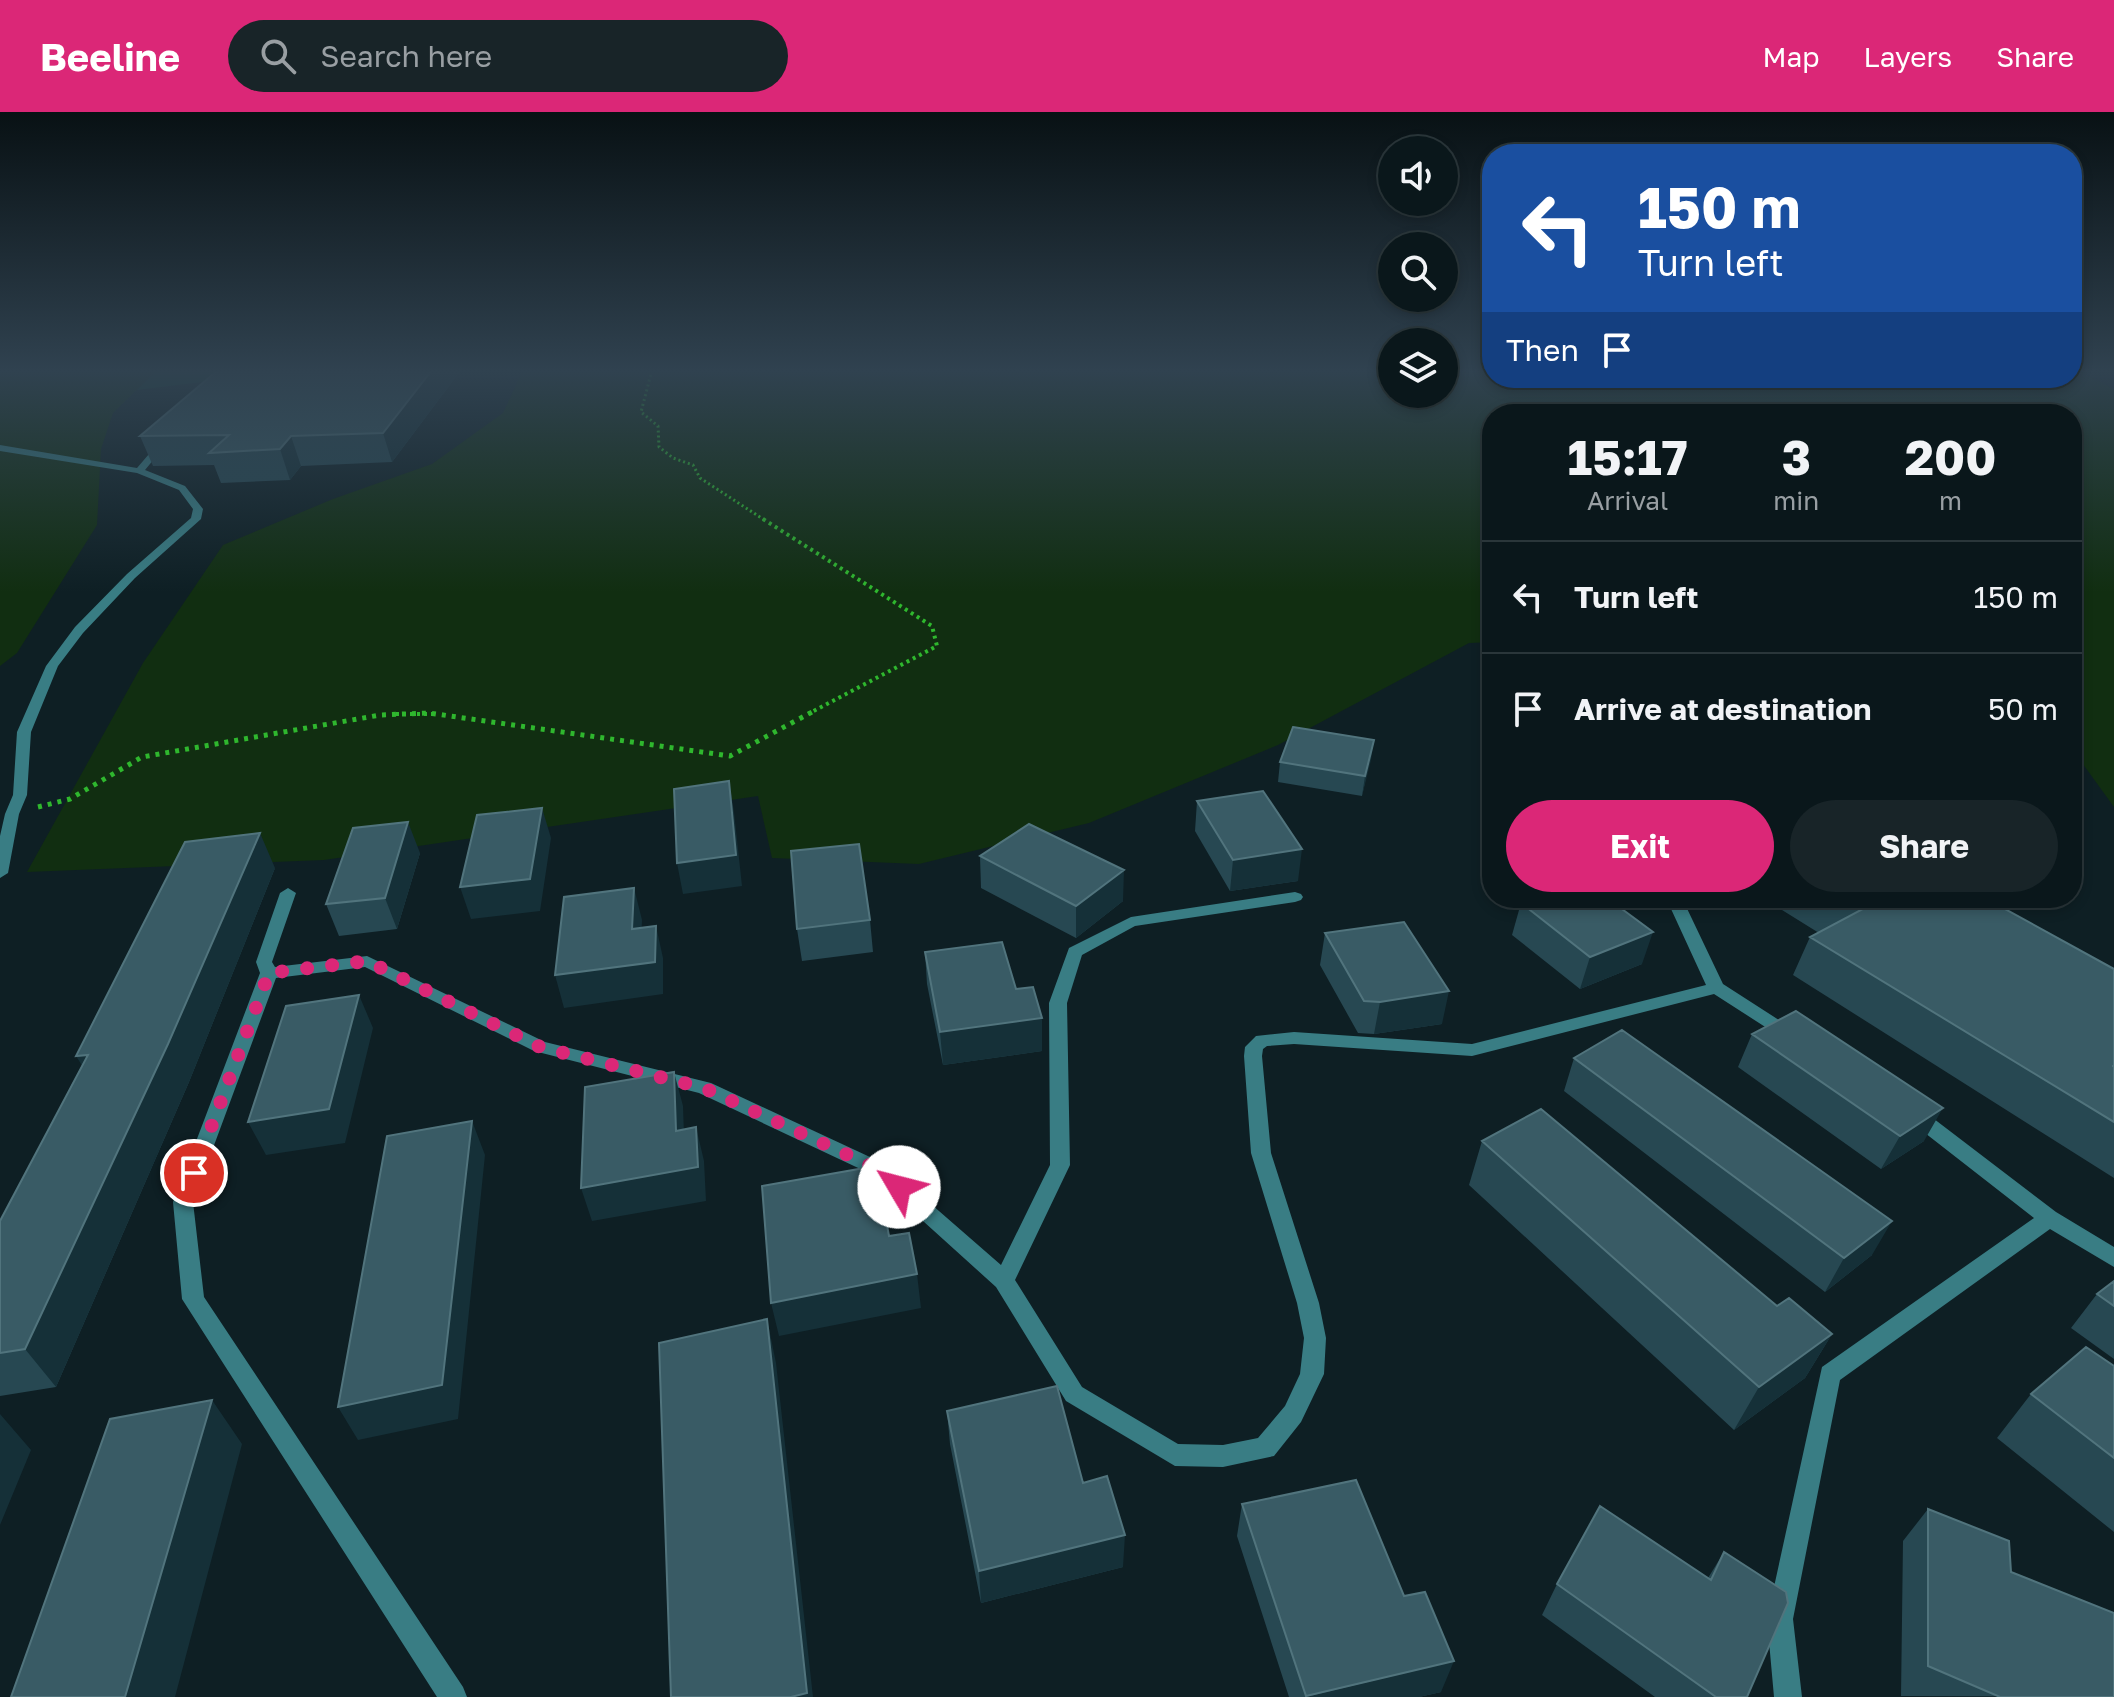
<!DOCTYPE html>
<style>
:root{--surface:#0a171b;--page:#182428;--text:#f1f3f6;--muted:#999fa3;--line:#2a363a;--accent:#db2777}
body{margin:0;font-family:"Golos Text",sans-serif;background:var(--page);color:var(--text);height:100vh;display:flex;flex-direction:column;font-size:30px;white-space:nowrap}
*{box-sizing:border-box;margin:0}
p{font-size:26px;color:var(--muted)}
.icon{flex:none;width:44px;height:44px;fill:none;stroke:currentColor;stroke-width:2;stroke-linecap:round;stroke-linejoin:round}
.map{position:relative;flex:1;overflow:hidden}
.details{position:absolute;left:1482px;top:292px;width:600px;height:504px;display:flex;flex-direction:column;background:var(--surface);border-radius:32px;box-shadow:0 4px 12px #0003,0 0 0 2px var(--line)}
.details>*{flex:none}
.top-card{position:absolute;left:1482px;top:32px;width:600px;height:244px;border-radius:32px;box-shadow:0 4px 12px #0003,0 0 0 2px var(--line);background:#1a4fa0;color:#fff;overflow:hidden}
.controls{position:absolute;left:1378px;top:24px;display:grid;gap:16px}
.controls a{display:grid;place-items:center;width:80px;height:80px;border-radius:50%;background:var(--surface);box-shadow:0 4px 12px #0003,0 0 0 2px var(--line);font-size:40px}
.pin{position:absolute;display:grid;place-items:center;width:68px;height:68px;color:#fff;margin:-34px;border:4px solid #fff;border-radius:50%;box-shadow:0 2px 8px #0007}
.me{position:absolute;width:88px;margin:-44px;rotate:307deg;stroke-linejoin:round;filter:drop-shadow(0 0 6px #0008)}
.turn{display:flex;align-items:center;gap:28px;height:168px;padding:0 24px;font-size:36px}
.turn .icon{width:104px;height:104px;stroke-width:2.5}
.turn b{display:block;font-size:56px;line-height:68px}
.then{display:flex;align-items:center;height:76px;padding:0 24px;background:#0003;gap:16px;font-size:30px}
.eta{display:flex;justify-content:space-evenly;align-items:center;height:136px;text-align:center}
.eta b{font-size:48px;font-weight:700;line-height:56px}
.action{display:flex;gap:16px;margin-top:auto;padding:16px 24px}
.action a{flex:1;height:92px;border-radius:48px;background:var(--accent);color:#fff;font-size:32px;font-weight:700;line-height:92px;text-align:center}
.action a+a{background:var(--page);color:var(--text)}
ul{padding:0;list-style:none}
li{display:flex;align-items:center;gap:24px;height:112px;padding:0 24px;border-top:2px solid var(--line)}
li div{flex:1}
li b{display:block;font-size:30px}
li em{font-style:normal}
header{display:flex;align-items:center;gap:48px;box-sizing:border-box;height:112px;padding:0 40px;background:var(--accent);color:#fff}
header strong{font-size:38px}
nav{display:flex;gap:44px;margin-inline-start:auto;font-size:28px}
.search{width:560px;height:72px;background:var(--page);display:flex;align-items:center;gap:20px;box-sizing:border-box;padding:0 28px;border-radius:44px;color:var(--muted);font-size:30px}
.map>svg:first-child{display:block}
.green{fill:#112e11}
.water{fill:#094230}
.lines{fill:none;stroke-linecap:round;stroke-linejoin:round}
.path-far2{stroke:#2fb72e;stroke-width:3;stroke-dasharray:2 3;stroke-linecap:butt}
.path-far1{stroke:#2fb72e;stroke-width:4;stroke-dasharray:3 4;stroke-linecap:butt}
.path{stroke:#2fb72e;stroke-width:5;stroke-dasharray:4 6;stroke-linecap:butt}
.lane{fill:#397d84;fill-rule:evenodd}
.street{fill:#397d84;fill-rule:evenodd}
.wall{fill:#274852}
.shaded-wall{fill:#153038}
.building{fill:#395b65;stroke:#51747d;stroke-width:2}
.route{stroke:#db2777;stroke-width:14;stroke-dasharray:0 25.2}
</style>
<header>
<strong>Beeline</strong>
<div class="search"><svg class="icon" aria-label="search" viewBox="0 0 24 24"><circle cx="10" cy="10" r="6"/><path d="M15 15l6 6"/></svg>Search here</div>
<nav><a>Map</a><a>Layers</a><a>Share</a></nav>
</header>
<div class="map">
<svg width="2114" height="1585" viewBox="0 0 2114 1585">
<rect width="100%" height="100%" fill="#0e1f24"/>
<!-- green -->
<path class="green" d="M0 258H157L113 301 101 337 97 413 17 541 0 554Z
M523 258H1392V282H1444V258H1492V266H2072V258H2077L2114 277V695L2072 637V302H1492V530L1469 531 1278 633 1089 711 919 752 772 746 758 684 324 748 27 760 143 551 223 433 333 387 432 352 503 301Z"/>
<!-- water -->
<path class="water" d="M157 258H235L227 267 137 278Z"/>
<g class="lines">
<!-- path-far2 -->
<path class="path-far2" d="M652 258 641 300 658 314 659 335 673 346 693 353 700 366 766 409"/>
<!-- path-far1 -->
<path class="path-far1" d="M763 407 932 514 937 534 808 602
M396 602H438"/>
<!-- path -->
<path class="path" d="M38 695 70 687 142 645 380 603 429 601 730 644 812 600"/>
<!-- lane -->
<path class="lane" d="M161 328 168 330 145 358 185 374 203 397 201 407 135 466 83 521 58 554 31 620 27 683 19 702 8 761 0 766V724L5 702 13 683 17 620 46 554 75 515 127 462 191 406 193 397 179 378 137 361 0 339V333L137 356Z"/>
<!-- street -->
<path class="street" d="M288 776 296 781 272 850 275 855 367 844 545 930 711 971 885 1052 1001 1153 1050 1053 1049 891 1069 836 1131 805 1295 780 1301 782 1303 785 1301 788 1295 790 1135 814 1082 843 1067 891 1070 1053 1015 1168 1082 1275 1178 1332 1223 1333 1258 1326 1285 1294 1300 1262 1304 1226 1297 1191 1251 1041 1244 944 1245 935 1256 924 1294 920 1472 932 1706 873 1666 786H1682L1723 872 1796 919 1799 923 1796 927H1784L1714 882 1472 944 1294 932 1267 934 1263 937 1262 944 1271 1041 1319 1191 1326 1226 1324 1262 1301 1310 1274 1344 1223 1355 1175 1354 1066 1289 996 1175 871 1062 699 981 534 939 365 855 276 866 193 1090 204 1185 463 1575 467 1585H437L182 1187 173 1090 260 861 256 850 280 781Z
M1914 995 1921 997 2056 1100 2114 1135V1155L2050 1117 1840 1268 1793 1507 1802 1585H1774L1767 1507 1822 1255 2034 1106 1907 1007 1904 1002 1907 997Z"/>
</g>
<!-- wall -->
<path class="wall" d="M218 258H461L392 350 301 354 290 368 221 371 214 353 153 354 140 324Z
M1374 628 1362 684 1278 670 1280 650Z
M1197 689 1298 769 1230 779 1195 719Z
M420 741 397 817 339 824 326 792Z
M980 744 1123 789 1076 826 981 776Z
M275 756 189 970 56 1275 0 1284V1109L82 953Z
M1763 786H1985L2114 857V1066L1793 863 1810 825 1819 821Z
M1521 791 1642 852 1580 877 1512 823Z
M870 808 873 840 802 849 797 817Z
M1325 821 1442 912 1374 922 1358 921 1320 853Z
M925 840 1016 877 1042 939 943 953 927 872Z
M1752 922 1924 1029 1881 1057 1738 955Z
M1574 946 1872 1143 1825 1180 1564 979Z
M1482 1029 1777 1194 1832 1222 1805 1266 1734 1318 1469 1073Z
M2114 1169V1247L2071 1216 2097 1182Z
M2114 1254V1420L1997 1326 2031 1282Z
M947 1299 1083 1371 1123 1455 981 1491 950 1332Z
M1242 1392 1441 1580 1419 1585H1289L1237 1424Z
M1928 1397 2011 1460 2114 1585 1901 1584 1903 1429Z
M1724 1440 1747 1585H1655L1542 1503 1557 1472 1708 1466Z"/>
<!-- shaded-wall -->
<path class="shaded-wall" d="M432 258H461L392 350 383 321Z
M291 324 301 354 290 368 280 337Z
M1374 628 1371 648 1362 684 1365 664Z
M729 669 734 700 742 774 683 782 677 751Z
M542 696 551 726 540 799 471 807 460 775Z
M408 710 420 741 397 817 385 786Z
M260 721 275 756 189 970 56 1275 25 1237Z
M1302 737 1298 769 1230 779 1233 748Z
M1124 758 1123 789 1076 826V794Z
M634 776 642 808 640 850 632 817Z
M656 814 663 846V882L564 896 555 863Z
M1653 820 1642 852 1580 877 1590 845Z
M1449 879 1442 912 1374 922 1380 890Z
M359 883 373 916 345 1031 266 1043 248 1010Z
M1042 906V939L943 953 940 920Z
M88 943 100 982 76 944Z
M674 960 683 994 685 1052 676 1019Z
M1943 996 1924 1029 1881 1057 1900 1024Z
M472 1009 485 1043 458 1307 358 1328 338 1295Z
M696 1015 704 1049 706 1089 592 1109 581 1076Z
M1892 1109 1872 1143 1825 1180 1844 1146Z
M917 1162 921 1196 779 1224 771 1191Z
M767 1207 776 1251 813 1585H791Z
M1832 1222 1805 1266 1734 1318 1759 1275Z
M212 1288 242 1332 175 1585H125Z
M0 1302 31 1338 0 1413Z
M1125 1423 1123 1455 981 1491 979 1459Z
M1454 1549 1441 1580 1419 1585H1306Z"/>
<!-- building -->
<path class="building" d="M218 258H432L383 321 291 324 280 337 209 341 229 323 140 324Z
M1293 615 1374 628 1365 664 1280 650Z
M729 669 736 743 677 751 674 677Z
M1263 679 1302 737 1233 748 1197 689Z
M542 696 530 767 460 775 477 703Z
M408 710 385 786 326 792 353 716Z
M1029 712 1124 758 1076 794 980 744Z
M260 721 168 932 25 1237 0 1241V1109L88 943 76 944 185 730Z
M859 732 870 808 797 817 791 739Z
M634 776 632 817 656 814 655 850 555 863 564 785Z
M1534 786H1607L1653 820 1590 845 1521 791Z
M1840 786H1985L2114 857V953L2113 954 2114 955V1010L1810 825 1861 798Z
M1404 810 1449 879 1380 890 1364 889 1325 821Z
M1002 830 1016 877 1033 875 1042 906 940 920 925 840Z
M359 883 329 997 248 1010 286 894Z
M1796 899 1943 996 1900 1024 1752 922Z
M1622 918 1892 1109 1844 1146 1574 946Z
M674 960 676 1019 696 1015 698 1055 581 1076 585 975Z
M1541 997 1777 1194 1789 1186 1832 1222 1759 1275 1482 1029Z
M472 1009 442 1273 338 1295 387 1024Z
M876 1054 889 1124 909 1121 917 1162 771 1191 762 1074Z
M2114 1169V1194L2097 1182Z
M767 1207 807 1581 791 1585H671L659 1231Z
M2086 1235 2114 1254V1346L2031 1282Z
M1057 1274 1083 1371 1107 1364 1125 1423 979 1459 947 1299Z
M212 1288 125 1585H11L110 1307Z
M1356 1368 1404 1484 1425 1480 1454 1549 1306 1584 1242 1392Z
M1600 1394 1711 1468 1724 1440 1786 1480 1788 1491 1747 1585H1716L1557 1472Z
M1928 1397 2009 1429 2011 1460 2114 1501V1585H2000L1928 1554Z"/>
<!-- sky -->
<linearGradient id="sky" x2="0" y2="1"><stop stop-color="#081114"/><stop offset="0.54" stop-color="#304250"/><stop offset="1" stop-color="#304250" stop-opacity="0"/></linearGradient>
<rect width="2114" height="480" fill="url(#sky)"/>
<g class="lines">
<!-- route -->
<path class="route" d="M194 1061 269 861 367 849 540 935 704 976 878 1057 899 1075"/>
</g>
</svg>
<div class="controls">
<a><svg class="icon" aria-label="sound" viewBox="0 0 24 24"><path d="M4 9h4l5-4v14l-5-4H4zM17 9q2 3 0 6"/></svg></a>
<a><svg class="icon" aria-label="search" viewBox="0 0 24 24"><circle cx="10" cy="10" r="6"/><path d="M15 15l6 6"/></svg></a>
<a><svg class="icon" aria-label="layers" viewBox="0 0 24 24"><path d="M12 4l9 5-9 5-9-5zM3 14l9 5 9-5"/></svg></a>
</div>
<div class="pin" style="left:194px;top:1061px;background:#d93025"><svg class="icon" aria-label="arrive" viewBox="0 0 24 24"><path d="M6 21V4h12l-3 4 3 4H6"/></svg></div>
<svg class="me" style="left:899px;top:1075px" viewBox="-20 -20 40 40"><circle r="19" fill="#fff"/><path d="M0-13L10 11 0 6-10 11z" fill="#db2777"/></svg>
<div class="top-card">
<div class="turn"><svg class="icon" aria-label="left" viewBox="0 0 24 24"><path d="M17 20v-9H6M10 6l-5 5 5 5"/></svg><div><b>150 m</b>Turn left</div></div>
<div class="then">Then<svg class="icon" aria-label="arrive" viewBox="0 0 24 24"><path d="M6 21V4h12l-3 4 3 4H6"/></svg></div>
</div>
<section class="details">
<div class="eta">
<div><b>15:17</b><p>Arrival</p></div>
<div><b>3</b><p>min</p></div>
<div><b>200</b><p>m</p></div>
</div>
<ul>
<li><svg class="icon" aria-label="left" viewBox="0 0 24 24"><path d="M17 20v-9H6M10 6l-5 5 5 5"/></svg><div><b>Turn left</b></div><em>150 m</em></li>
<li><svg class="icon" aria-label="arrive" viewBox="0 0 24 24"><path d="M6 21V4h12l-3 4 3 4H6"/></svg><div><b>Arrive at destination</b></div><em>50 m</em></li>
</ul>
<div class="action"><a>Exit</a><a>Share</a></div>
</section>
</div>
